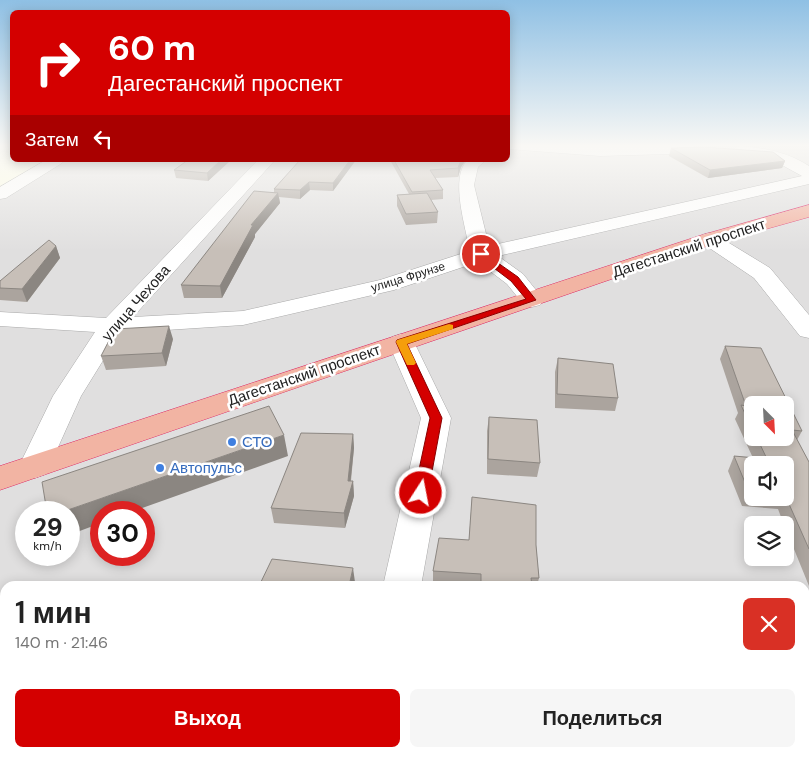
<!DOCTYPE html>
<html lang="ru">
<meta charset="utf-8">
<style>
:root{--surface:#fff;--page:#f6f6f6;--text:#222;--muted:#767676;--accent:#d40000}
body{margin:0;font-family:"DM Sans",sans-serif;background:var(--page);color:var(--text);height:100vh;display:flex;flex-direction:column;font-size:19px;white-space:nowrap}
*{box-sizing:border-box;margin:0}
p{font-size:16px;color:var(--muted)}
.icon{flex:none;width:28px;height:28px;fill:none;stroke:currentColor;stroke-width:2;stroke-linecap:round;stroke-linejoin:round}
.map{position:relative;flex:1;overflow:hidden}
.panel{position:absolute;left:0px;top:581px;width:810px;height:176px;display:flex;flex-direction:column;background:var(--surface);border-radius:15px 15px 0 0;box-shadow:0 2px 12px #0003}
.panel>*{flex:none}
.top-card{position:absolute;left:10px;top:10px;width:500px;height:152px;border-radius:8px;box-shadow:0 2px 12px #0003;background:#d40000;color:#fff;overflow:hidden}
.needle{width:32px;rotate:156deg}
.buttons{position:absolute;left:744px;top:396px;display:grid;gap:10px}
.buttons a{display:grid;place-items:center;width:50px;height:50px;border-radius:8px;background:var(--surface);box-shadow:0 2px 12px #0003;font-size:25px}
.speed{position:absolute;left:15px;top:501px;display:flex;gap:10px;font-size:25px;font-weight:700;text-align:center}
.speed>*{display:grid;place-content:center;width:65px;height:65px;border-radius:50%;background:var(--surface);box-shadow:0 2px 12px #0003;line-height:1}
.speed small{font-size:12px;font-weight:400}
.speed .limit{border:8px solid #d22;background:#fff;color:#111}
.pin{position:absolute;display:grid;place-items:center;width:42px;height:42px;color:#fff;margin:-21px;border:2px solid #fff;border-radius:50%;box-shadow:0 1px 5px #0007}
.me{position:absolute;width:55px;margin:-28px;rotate:11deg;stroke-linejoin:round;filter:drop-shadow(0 0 4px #0008)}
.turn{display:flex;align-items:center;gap:18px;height:105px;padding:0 15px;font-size:22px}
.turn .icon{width:65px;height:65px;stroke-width:2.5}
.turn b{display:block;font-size:35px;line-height:42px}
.then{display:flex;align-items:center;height:48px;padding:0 15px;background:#0003;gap:10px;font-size:19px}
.round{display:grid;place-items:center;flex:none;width:52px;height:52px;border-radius:8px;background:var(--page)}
.summary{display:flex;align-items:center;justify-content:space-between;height:85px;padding:0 15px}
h1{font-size:30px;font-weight:600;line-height:38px}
.cta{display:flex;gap:10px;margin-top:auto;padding:10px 15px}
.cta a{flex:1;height:58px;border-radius:8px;background:var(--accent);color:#fff;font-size:20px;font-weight:600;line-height:58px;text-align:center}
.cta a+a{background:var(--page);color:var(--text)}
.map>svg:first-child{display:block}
.residential{fill:#e0dfdf;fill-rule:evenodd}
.education{fill:#ffffe5}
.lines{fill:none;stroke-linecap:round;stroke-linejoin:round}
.minor-casing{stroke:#a9a9a9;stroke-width:1}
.trunk-casing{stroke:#dc2a67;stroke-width:1}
.minor{fill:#fff;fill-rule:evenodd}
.trunk{fill:#f2b4a3;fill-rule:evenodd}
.wall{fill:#aba49e;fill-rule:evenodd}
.shaded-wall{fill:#8b8681}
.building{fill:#c7bfb8;stroke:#8b8681}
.route{fill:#d40000;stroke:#8a0000}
.slow{fill:#f59e0b}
.shop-dot{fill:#3f7fe0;stroke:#fff;stroke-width:2}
.labels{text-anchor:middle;stroke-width:5;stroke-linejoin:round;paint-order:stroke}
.far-street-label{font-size:12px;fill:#222;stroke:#fff}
.street-label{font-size:15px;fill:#222;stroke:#fff}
.shop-label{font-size:15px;fill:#366cbe;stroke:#fff;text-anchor:start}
</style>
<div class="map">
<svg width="809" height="757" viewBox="0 0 809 757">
<rect width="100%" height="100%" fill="#f2efe9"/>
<!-- residential -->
<path class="residential" d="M0 145H12V160H508V145H809V757H0ZM752 405H785V438H752ZM752 465H785V498H752ZM26 512H69V555H26ZM101 512H144V555H101ZM752 525H785V558H752ZM5 586H805V752H5Z"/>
<!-- education -->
<path class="education" d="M0 145H12V160H48L0 189Z"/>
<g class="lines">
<!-- minor casing -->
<g class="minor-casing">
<path id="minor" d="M508 145 600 146 702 145 707 146 709 149 707 152 702 153 600 156 508 149Z
M740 146C765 148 787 152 809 166V184L498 256 523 274 544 300 540 305 532 307 524 305 507 284 478 262 394 290 243 325 120 333 81 396 46 474 35 478 24 474 19 466 53 396 95 332 0 326V312L106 318 258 160H275L133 317 243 311 380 280 470 251C466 229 449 176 468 160H486L478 167 474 185 489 246 802 176 771 159 735 154 732 151 735 148Z
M46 160H65L62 163 6 198 0 199V187Z
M709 233 716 235 770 268 809 315V338L800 336 754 278 702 243 699 239 702 235Z
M401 334 410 337 414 342 451 418 421 586H383L421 418 388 342 392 337Z
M344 752H392L391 757H343Z"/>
</g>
<!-- trunk casing -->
<g class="trunk-casing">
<path id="trunk" d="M809 205V217L716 243 0 490V466L702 235Z"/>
</g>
<!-- minor -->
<use href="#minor" class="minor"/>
<!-- trunk -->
<use href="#trunk" class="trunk"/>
</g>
<!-- wall -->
<path class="wall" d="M732 145H751V146Z
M671 148 785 161 782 168 708 178 669 156Z
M188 160H231L208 181 176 178 174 170Z
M356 160 333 191 310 190 300 199 279 197 280 203 255 234V237L222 298H184L181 285 274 192V189Z
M390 160H466L461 167 458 177 435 178 443 190V199L431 200 438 212 437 223 406 225 397 206V195L409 194Z
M56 246 60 258 27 302 0 300V281Z
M173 339 166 366 106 370 101 356Z
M725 346 802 431 797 440 809 462V586L785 527V525H784L778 509 742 506 728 471 734 456 753 458 735 419 738 413 720 359ZM752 405 785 438H752ZM752 465H785V498H752Z
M558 358 618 398 615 411 555 408V372Z
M489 417 540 463 537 477 487 474V431Z
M353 434 354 448 351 481H353L354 496 345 528 274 523 271 508Z
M472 497 536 545 539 578 537 586H433V571L469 540Z
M809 624V666L805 654V629Z"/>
<!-- shaded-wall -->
<path class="shaded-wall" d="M221 160H231L208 181 207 173Z
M350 160H356L333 191V183Z
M461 160H466L461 167 458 177V168Z
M785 161 782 168 708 178 710 170Z
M309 182 310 190 300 199V190Z
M278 193 280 203 255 234V237L222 298 220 286 251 225Z
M56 246 60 258 27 302 22 289Z
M169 326 173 339 166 366 162 353Z
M353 434 354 448 349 495 348 481Z
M284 435 288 456 131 512H101V523L69 535V512H62Z
M353 481 354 496 345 528 344 513Z
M353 568 355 582 354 586H349Z
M305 752H314L312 757H304Z"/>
<!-- building -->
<path class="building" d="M704 147 773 152 785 161 710 170 671 148Z
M188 160H221L207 173 174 170Z
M300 160H350L333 183 309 182 300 190 274 189Z
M394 160H461L458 168 430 170 443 190 412 192Z
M254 191 278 193 251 225H253L220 286 181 285Z
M427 193 438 212 406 214 397 195Z
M49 240 56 246 22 289 0 288V281Z
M169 326 162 353 101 356 115 329Z
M725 346 761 348 802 431 792 430 809 462V549L785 495V465H752V492H749L734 456 767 459 757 438H785V405H752V429L741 405 746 406Z
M558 358 613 364 618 398 557 394Z
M269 406 284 435 62 512H47L42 482Z
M489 417 537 420 540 463 488 459Z
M301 433 353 434 348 481H353L344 513 271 508Z
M472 497 536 505V545L539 578H531L532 586H481V574L433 571 439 538 469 540Z
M272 559 353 568 349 586H259Z
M196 752H305L304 757H194Z
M451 752H560L561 757H451Z"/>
<!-- sky -->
<linearGradient id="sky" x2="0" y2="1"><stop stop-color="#8fc0e4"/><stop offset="0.58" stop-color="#f9f8f5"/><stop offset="1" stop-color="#f9f8f5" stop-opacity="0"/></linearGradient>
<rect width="809" height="251" fill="url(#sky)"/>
<!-- route -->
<path class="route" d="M481 251 518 277 536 300 407 344 442 418 428 493 426 496 421 498 416 496 414 493 430 418 396 342 397 340 526 299 511 281 478 256 477 254Z"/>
<!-- slow -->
<path class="slow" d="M449 324 453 325V329L407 344 416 363 414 365H407L396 342 397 340Z"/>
<!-- markers -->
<g class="shop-dot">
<circle cx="232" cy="442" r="5"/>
<circle cx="160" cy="468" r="5"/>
</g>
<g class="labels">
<!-- far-street labels -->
<g class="far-street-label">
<text transform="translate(408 277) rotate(-17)" y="4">улица Фрунзе</text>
</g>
<!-- street labels -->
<g class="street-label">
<text transform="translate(689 248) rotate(-18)" y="5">Дагестанский проспект</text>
<text transform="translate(136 303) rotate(-49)" y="5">улица Чехова</text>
<text transform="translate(304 375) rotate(-19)" y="5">Дагестанский проспект</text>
</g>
<!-- shop labels -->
<g class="shop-label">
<text x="242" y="447">СТО</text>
<text x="170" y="473">Автопульс</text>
</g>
</g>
</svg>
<div class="buttons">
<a><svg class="needle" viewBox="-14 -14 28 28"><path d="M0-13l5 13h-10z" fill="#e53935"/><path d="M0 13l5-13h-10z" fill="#767676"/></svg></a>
<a><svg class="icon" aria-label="sound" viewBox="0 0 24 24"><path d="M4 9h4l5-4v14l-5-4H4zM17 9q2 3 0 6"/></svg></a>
<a><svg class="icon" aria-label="layers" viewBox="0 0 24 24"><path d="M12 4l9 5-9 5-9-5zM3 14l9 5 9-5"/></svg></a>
</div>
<div class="speed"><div>29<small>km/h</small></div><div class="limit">30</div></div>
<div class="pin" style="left:481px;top:254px;background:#d93025"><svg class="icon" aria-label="arrive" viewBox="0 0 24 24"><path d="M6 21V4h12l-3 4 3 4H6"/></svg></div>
<svg class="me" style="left:421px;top:493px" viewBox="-20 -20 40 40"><circle r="17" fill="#d40000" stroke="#fff" stroke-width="3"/><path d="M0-11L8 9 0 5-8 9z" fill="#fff"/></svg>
<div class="top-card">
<div class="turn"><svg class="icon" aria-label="right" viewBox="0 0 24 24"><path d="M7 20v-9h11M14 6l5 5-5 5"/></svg><div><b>60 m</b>Дагестанский проспект</div></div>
<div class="then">Затем<svg class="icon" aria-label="left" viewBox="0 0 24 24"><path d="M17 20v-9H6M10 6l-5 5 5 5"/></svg></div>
</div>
<section class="panel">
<div class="summary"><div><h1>1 мин</h1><p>140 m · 21:46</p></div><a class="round" style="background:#d93025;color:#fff"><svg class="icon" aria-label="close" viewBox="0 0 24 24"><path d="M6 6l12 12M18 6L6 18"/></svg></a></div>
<div class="cta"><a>Выход</a><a>Поделиться</a></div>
</section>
</div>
